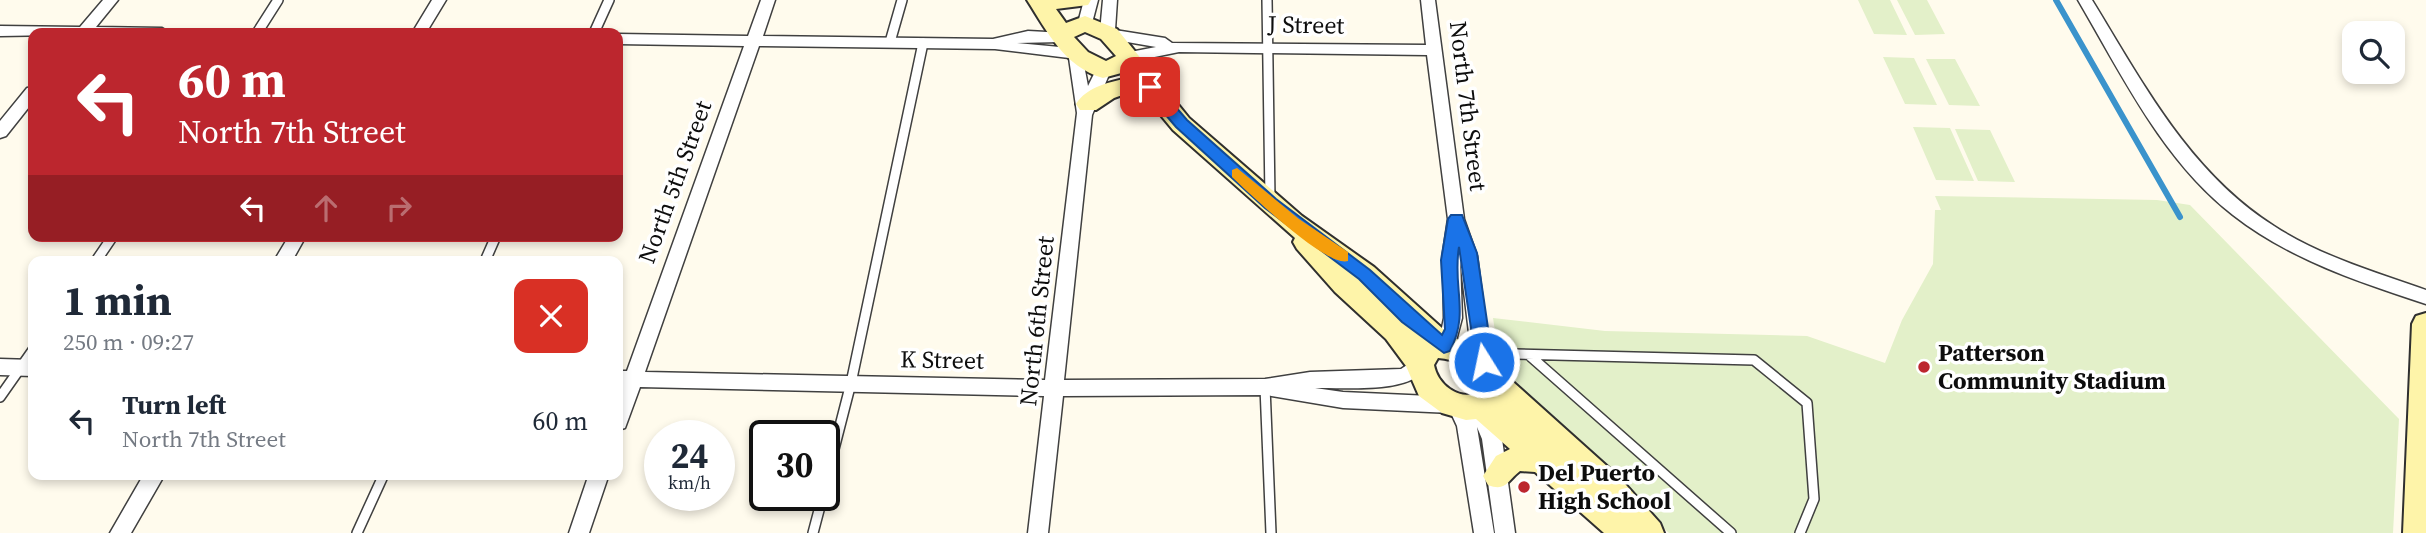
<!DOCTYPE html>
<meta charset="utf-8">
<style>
:root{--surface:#fff;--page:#f6f6f7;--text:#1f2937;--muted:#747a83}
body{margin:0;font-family:"Source Serif 4",serif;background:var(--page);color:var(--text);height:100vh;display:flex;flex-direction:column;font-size:26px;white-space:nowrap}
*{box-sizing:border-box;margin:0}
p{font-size:23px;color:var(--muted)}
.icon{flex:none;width:38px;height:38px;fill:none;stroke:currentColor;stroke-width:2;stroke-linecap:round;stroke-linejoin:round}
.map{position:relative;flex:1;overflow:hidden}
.sheet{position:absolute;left:28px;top:256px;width:595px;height:224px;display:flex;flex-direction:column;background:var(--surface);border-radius:14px;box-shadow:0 4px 10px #0003}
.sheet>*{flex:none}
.guide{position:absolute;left:28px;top:28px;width:595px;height:214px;border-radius:14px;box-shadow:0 4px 10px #0003;background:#bc262e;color:#fff;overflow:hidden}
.buttons{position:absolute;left:2342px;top:21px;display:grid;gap:14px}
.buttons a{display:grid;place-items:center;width:63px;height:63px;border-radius:14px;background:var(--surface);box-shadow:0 4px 10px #0003;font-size:35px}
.speed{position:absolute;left:644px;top:420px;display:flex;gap:14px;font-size:35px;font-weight:700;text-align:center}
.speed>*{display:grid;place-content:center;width:91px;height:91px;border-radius:50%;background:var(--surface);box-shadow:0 4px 10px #0003;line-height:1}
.speed small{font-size:18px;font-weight:400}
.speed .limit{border:4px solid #111;border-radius:10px;background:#fff;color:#111}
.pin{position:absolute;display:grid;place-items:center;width:60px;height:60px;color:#fff;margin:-30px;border-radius:14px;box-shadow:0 4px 10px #0006}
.me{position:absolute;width:77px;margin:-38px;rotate:350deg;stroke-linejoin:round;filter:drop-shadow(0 0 5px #0008)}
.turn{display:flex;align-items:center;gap:24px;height:147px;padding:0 35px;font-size:32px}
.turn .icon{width:91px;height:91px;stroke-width:2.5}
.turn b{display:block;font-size:49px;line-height:60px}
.lanes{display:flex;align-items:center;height:66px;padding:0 35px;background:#0003;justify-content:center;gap:35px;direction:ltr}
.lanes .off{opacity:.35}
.round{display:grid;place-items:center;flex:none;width:74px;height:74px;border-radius:14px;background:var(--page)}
.head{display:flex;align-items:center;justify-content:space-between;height:119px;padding:0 35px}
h1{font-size:42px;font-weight:700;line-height:52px}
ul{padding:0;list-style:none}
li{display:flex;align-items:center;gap:21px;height:91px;padding:0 35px}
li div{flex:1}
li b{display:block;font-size:26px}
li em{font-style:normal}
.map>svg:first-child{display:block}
.pitch{fill:#e3f0c9}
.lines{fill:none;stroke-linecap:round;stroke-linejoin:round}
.stream{stroke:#3a93cc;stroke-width:6}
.service-casing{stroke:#404040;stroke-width:12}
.minor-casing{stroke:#404040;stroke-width:3}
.secondary-casing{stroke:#2f2f2f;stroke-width:4}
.service{stroke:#fff;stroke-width:9}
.minor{fill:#fff;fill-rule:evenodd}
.secondary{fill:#fef4a9;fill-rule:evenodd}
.route{fill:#1a73e8;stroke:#114b97;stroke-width:2}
.slow{fill:#f59e0b}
.poi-dot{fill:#bc262e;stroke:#fff;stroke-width:2.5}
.labels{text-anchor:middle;stroke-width:7;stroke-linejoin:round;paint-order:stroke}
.street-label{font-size:24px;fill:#0d0d0d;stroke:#fff}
.poi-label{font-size:24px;font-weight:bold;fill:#0d0d0d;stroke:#fff;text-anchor:start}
</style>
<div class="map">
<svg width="2426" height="533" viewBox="0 0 2426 533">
<rect width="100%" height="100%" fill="#fffbed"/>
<!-- pitch -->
<path class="pitch" d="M1858 0H1890L1907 35 1874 34Z
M1897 0H1927L1945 34 1915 35Z
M1883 57 1914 58 1937 105 1905 104Z
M1926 59H1955L1980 106 1949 105Z
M1913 127 1950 128 1974 181 1936 180Z
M1955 129 1990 130 2015 182 1978 181Z
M1935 196 2157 200 2190 205 2399 419 2393 533H1669L1517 395 1501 370 1493 318 1605 331 1807 336 1885 363 1902 320 1933 264 1935 210H1941Z"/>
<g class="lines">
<!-- stream -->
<path class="stream" d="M2056 0 2180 217"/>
<!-- service casing -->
<g class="service-casing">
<path id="service" d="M1267 0 1270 198
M257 33 278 0
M594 33 609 0
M890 42 902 0
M96 261 113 236
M485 261 496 236
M1514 354 1754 360 1807 403 1814 499 1800 533
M1529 355 1731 533
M1265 387 1271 533
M0 397 33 350
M824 488 851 383 923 43
M357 533 384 474
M813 533 823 495"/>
</g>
<!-- minor casing -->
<g class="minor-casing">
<path id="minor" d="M103 0H118L96 27 162 28 170 33 0 36V26L80 27Z
M432 0H446L426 33H412Z
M761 0H775L763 36 993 39 1028 31 1066 33 1069 37 1066 41 1061 42 1017 43 1081 49 1088 86 1098 66H1108L1111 70 1092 115 1064 380 1265 379 1310 372 1401 369 1419 357 1426 360 1428 365C1413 395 1346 387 1315 388L1343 392 1452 397 1465 402 1473 418 1469 411 1472 405 1479 403 1486 405 1502 439 1515 533H1495L1482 439 1477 427 1494 533H1474L1457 426 1451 413 1343 408 1266 395 1063 396 1048 533H1028L1044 396 640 387 625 428 618 430V396L621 387H618V371H627L744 46 618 44V34L748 36ZM759 46 995 49 1069 58 1077 113 1045 380 645 372Z
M1084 0H1098L1092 23 1085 28 1078 23Z
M1103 0H1117L1115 30 1165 38 1172 43 1426 45 1421 0H1435L1464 219 1477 256 1487 333 1497 371 1495 376 1488 379 1481 376 1469 333 1460 259 1462 318 1453 352 1447 354 1441 352 1438 347 1444 318 1443 253 1448 219 1427 55 1179 52 1130 62 1122 57 1125 53 1156 47 1104 38 1100 32Z
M2078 0H2092C2143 83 2189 172 2274 226 2320 256 2375 272 2426 290V304C2359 282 2289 259 2233 215 2163 161 2122 75 2078 0Z
M33 87V102L6 136 0 138V121L27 88Z
M289 236H306L292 261H274Z
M0 359 33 360V376L0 375Z
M144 474H165L131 533H110Z
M589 474H609L589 533H569Z"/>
</g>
<!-- secondary casing -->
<g class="secondary-casing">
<path id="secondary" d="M1027 0H1091L1088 5 1056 9 1066 23 1085 16 1117 29 1189 118 1302 216 1374 267 1452 337 1488 353 1512 381 1618 476 1660 523 1664 533H1604L1535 472 1520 471C1507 481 1506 492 1488 485L1483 476 1496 456 1510 449 1476 419 1466 420 1442 413 1419 396 1406 366 1386 339 1335 292 1297 249 1293 242 1295 238 1173 130 1139 89 1114 98 1096 110H1080L1076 104C1086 87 1112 81 1130 78L1125 72 1103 78C1064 67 1047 31 1027 0ZM1085 32 1101 39 1116 56 1106 61 1088 52 1074 37ZM1438 358C1456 359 1470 368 1480 383L1478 394C1457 399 1438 385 1434 365Z
M2426 313V533H2403L2412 324 2416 316Z"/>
</g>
<!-- service -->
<use href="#service" class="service"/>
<!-- minor -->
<use href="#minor" class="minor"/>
<!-- secondary -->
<use href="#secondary" class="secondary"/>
</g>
<!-- route -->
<path class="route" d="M1150 82 1155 83 1187 120 1276 199 1370 270 1442 335 1445 329 1441 260 1448 219 1451 215H1462L1477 253 1493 362 1490 367H1478L1476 362 1459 247C1452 287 1470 312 1450 351L1444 353 1402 322 1359 279 1265 208 1176 127 1142 87Z"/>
<!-- slow -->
<path class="slow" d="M1237 168 1299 219 1348 252V261C1327 268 1250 194 1232 177V170Z"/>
<!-- markers -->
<g class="poi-dot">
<circle cx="1924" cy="367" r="7"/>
<circle cx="1524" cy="487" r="7"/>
</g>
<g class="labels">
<!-- street labels -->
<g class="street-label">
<text transform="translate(1306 25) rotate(1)" y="8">J Street</text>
<text transform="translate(1468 106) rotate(83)" y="8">North 7th Street</text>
<text transform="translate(675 182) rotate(-70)" y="8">North 5th Street</text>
<text transform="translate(1037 321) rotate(-84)" y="8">North 6th Street</text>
<text transform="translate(942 360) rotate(1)" y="8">K Street</text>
</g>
<!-- poi labels -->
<g class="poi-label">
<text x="1938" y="361">Patterson<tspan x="1938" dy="28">Community Stadium</tspan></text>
<text x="1538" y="481">Del Puerto<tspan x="1538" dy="28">High School</tspan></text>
</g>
</g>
</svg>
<div class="buttons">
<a><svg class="icon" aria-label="search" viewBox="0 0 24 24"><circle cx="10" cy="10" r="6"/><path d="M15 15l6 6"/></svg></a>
</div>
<div class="speed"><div>24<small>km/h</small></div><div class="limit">30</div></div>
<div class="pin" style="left:1150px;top:87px;background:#d93025"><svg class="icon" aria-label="arrive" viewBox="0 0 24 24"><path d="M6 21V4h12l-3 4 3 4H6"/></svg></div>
<svg class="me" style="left:1484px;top:362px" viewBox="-20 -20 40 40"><circle r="17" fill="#1a73e8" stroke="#fff" stroke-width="3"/><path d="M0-11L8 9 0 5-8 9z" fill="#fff"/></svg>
<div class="guide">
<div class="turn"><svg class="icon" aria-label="left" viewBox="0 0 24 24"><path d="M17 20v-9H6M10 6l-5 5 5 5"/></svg><div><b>60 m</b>North 7th Street</div></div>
<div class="lanes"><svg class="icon" aria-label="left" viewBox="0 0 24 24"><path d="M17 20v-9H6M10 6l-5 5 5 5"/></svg><svg class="icon off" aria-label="ahead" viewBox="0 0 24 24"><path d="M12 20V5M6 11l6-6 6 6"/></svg><svg class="icon off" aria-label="right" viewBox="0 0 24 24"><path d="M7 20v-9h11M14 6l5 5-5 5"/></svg></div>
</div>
<section class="sheet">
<div class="head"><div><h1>1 min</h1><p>250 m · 09:27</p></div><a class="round" style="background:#d93025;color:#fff"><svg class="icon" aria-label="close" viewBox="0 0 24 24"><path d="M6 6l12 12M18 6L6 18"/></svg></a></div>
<ul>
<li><svg class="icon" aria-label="left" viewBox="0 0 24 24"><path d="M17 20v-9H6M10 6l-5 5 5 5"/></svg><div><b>Turn left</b><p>North 7th Street</p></div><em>60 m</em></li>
</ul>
</section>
</div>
